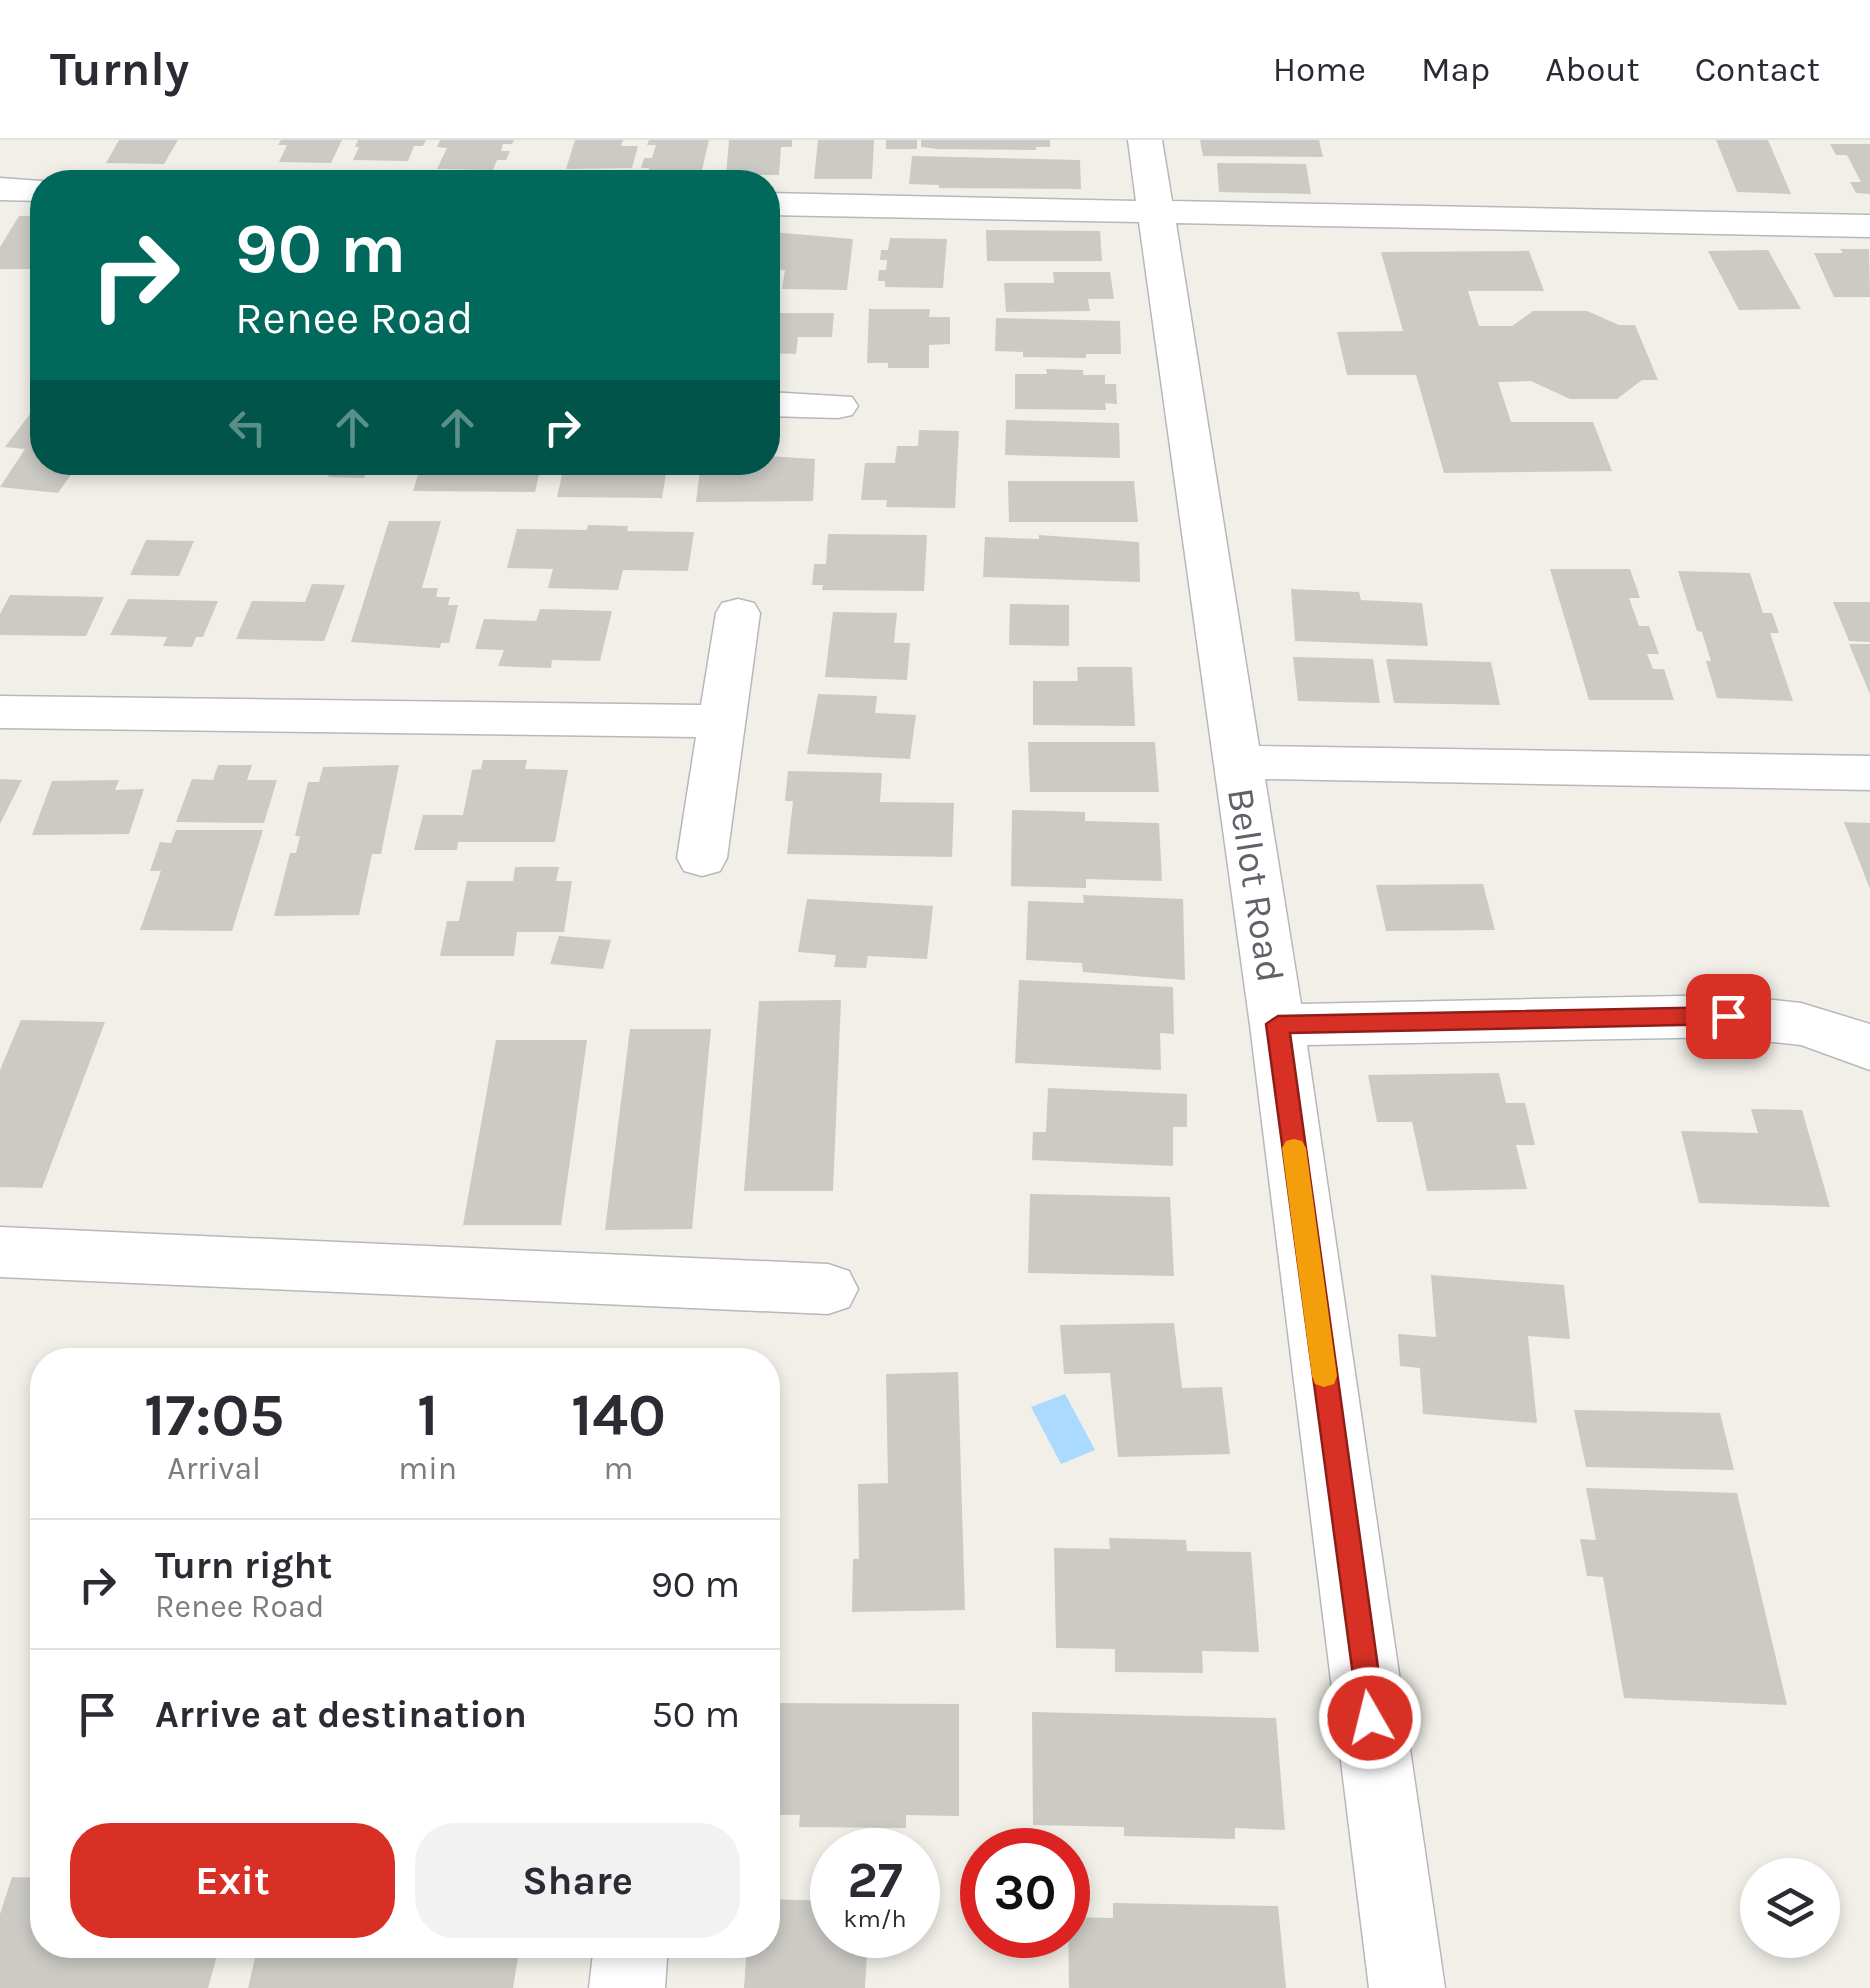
<!DOCTYPE html>
<style>
:root{--surface:#fff;--page:#f2f2f3;--text:#2b2b33;--muted:#7c7c81;--line:#e1e1e2;--accent:#d93025}
body{margin:0;font-family:Karla,sans-serif;background:var(--page);color:var(--text);height:100vh;display:flex;flex-direction:column;font-size:38px;white-space:nowrap}
*{box-sizing:border-box;margin:0}
p{font-size:32px;color:var(--muted)}
.icon{flex:none;width:55px;height:55px;fill:none;stroke:currentColor;stroke-width:2;stroke-linecap:round;stroke-linejoin:round}
.map{position:relative;flex:1;overflow:hidden}
.panel{position:absolute;left:30px;top:1208px;width:750px;height:610px;display:flex;flex-direction:column;background:var(--surface);border-radius:40px;box-shadow:0 5px 15px #0003}
.panel>*{flex:none}
.guide{position:absolute;left:30px;top:30px;width:750px;height:305px;border-radius:40px;box-shadow:0 5px 15px #0003;background:#00695c;color:#fff;overflow:hidden}
.buttons{position:absolute;left:1740px;top:1718px;display:grid;gap:20px}
.buttons a{display:grid;place-items:center;width:100px;height:100px;border-radius:50%;background:var(--surface);box-shadow:0 5px 15px #0003;font-size:50px}
.speed{position:absolute;left:810px;top:1688px;display:flex;gap:20px;font-size:50px;font-weight:700;text-align:center}
.speed>*{display:grid;place-content:center;width:130px;height:130px;border-radius:50%;background:var(--surface);box-shadow:0 5px 15px #0003;line-height:1}
.speed small{font-size:25px;font-weight:400}
.speed .limit{border:15px solid #d22;background:#fff;color:#111}
.pin{position:absolute;display:grid;place-items:center;width:85px;height:85px;color:#fff;margin:-42px;border-radius:20px;box-shadow:0 5px 15px #0006}
.me{position:absolute;width:110px;margin:-55px;rotate:352deg;stroke-linejoin:round;filter:drop-shadow(0 0 8px #0008)}
.turn{display:flex;align-items:center;gap:35px;height:210px;padding:0 40px;font-size:45px}
.turn .icon{width:130px;height:130px;stroke-width:2.5}
.turn b{display:block;font-size:70px;line-height:85px}
.lanes{display:flex;align-items:center;height:95px;padding:0 40px;background:#0003;justify-content:center;gap:50px;direction:ltr}
.lanes .off{opacity:.35}
.eta{display:flex;justify-content:space-evenly;align-items:center;height:170px;text-align:center}
.eta b{font-size:60px;font-weight:700;line-height:70px}
.action{display:flex;gap:20px;margin-top:auto;padding:20px 40px}
.action a{flex:1;height:115px;border-radius:40px;background:var(--accent);color:#fff;font-size:40px;font-weight:700;line-height:115px;text-align:center}
.action a+a{background:var(--page);color:var(--text)}
ul{padding:0;list-style:none}
li{display:flex;align-items:center;gap:30px;height:130px;padding:0 40px;border-top:2px solid var(--line)}
li div{flex:1}
li b{display:block;font-size:38px}
li em{font-style:normal}
header{display:flex;align-items:center;gap:60px;box-sizing:border-box;height:140px;padding:0 50px;background:var(--surface);border-bottom:2px solid var(--line)}
header strong{font-size:48px}
nav{display:flex;gap:55px;margin-inline-start:auto;font-size:35px}
.map>svg:first-child{display:block}
.water{fill:#aadaff}
.building{fill:#cccac5}
.lines{fill:none;stroke-linecap:round;stroke-linejoin:round}
.minor-casing{stroke:#b5b8bc;stroke-width:3}
.minor{fill:#fff;fill-rule:evenodd}
.route{fill:#d93025;stroke:#8d1f18;stroke-width:2.5}
.slow{fill:#f59e0b}
.labels{text-anchor:middle;stroke-width:9;stroke-linejoin:round;paint-order:stroke}
.street-label{font-size:38px;fill:#5f6368;stroke:#fff}
</style>
<header>
<strong>Turnly</strong>
<nav><a>Home</a><a>Map</a><a>About</a><a>Contact</a></nav>
</header>
<div class="map">
<svg width="1870" height="1848" viewBox="0 0 1870 1848">
<rect width="100%" height="100%" fill="#f1efe8"/>
<!-- water -->
<path class="water" d="M1065 1254 1095 1310 1061 1324 1031 1267Z"/>
<!-- building -->
<path class="building" d="M119 0H178L164 24 106 23Z
M281 0H342L331 23 279 22 287 5H278Z
M358 0H426L423 6H414L408 21 353 20 359 7H355Z
M440 0H514L512 4H503L501 11H510L506 20H497L493 30 437 29 447 8 437 7Z
M575 0H623L621 6H638L632 28 566 29Z
M649 0H709L700 38 647 37 649 28H641L644 18H652L656 5H647Z
M729 0H792V7H781L779 35H726Z
M818 0H874L872 39H814Z
M886 0H917V9H886Z
M921 0H1050V7H1036V10L937 9 921 7Z
M1200 0H1319L1323 17 1203 16Z
M1716 0H1768L1791 54 1737 52Z
M1830 4H1870V54L1856 53 1850 42H1861L1847 15H1836Z
M912 16 1080 20 1081 49 939 48V45L909 44Z
M1217 23 1306 24 1311 54 1219 52Z
M19 76H42V129H0V107Z
M986 90 1100 91 1102 121H987Z
M772 92 853 99 847 150 782 149 785 130H768V97Z
M890 98 947 99 943 148 885 147V141H878L879 130H886L887 120H880L881 110H888Z
M1840 109H1869L1870 157H1834L1814 113H1843Z
M1768 110 1801 169 1739 170 1708 111Z
M1529 111 1544 151H1468L1479 186H1512L1533 171H1587L1619 185H1635L1658 240H1642L1617 259H1570L1531 241 1498 242 1511 282H1593L1612 331 1444 333 1416 235H1347L1337 192 1403 191 1381 112Z
M1053 132H1110L1114 159H1088L1090 171 1006 172 1004 143H1054Z
M869 169H930L929 177H950V204L929 205V228H888V223H867Z
M768 173H834L832 197H798L796 214 768 213Z
M996 178 1120 181 1121 214H1086V218L1023 217V212L995 211Z
M1046 229 1083 230V235H1105V244H1116L1117 264 1105 263 1106 270 1015 269V234H1047Z
M42 258V322H80L58 353 0 347 25 309 5 307Z
M1006 280 1119 283 1120 318 1005 315Z
M919 290 959 291 955 368 886 367 887 360H861L865 323H895L897 306H918Z
M768 316 815 319 813 361 696 362 701 322H768Z
M333 322H393L390 330 368 329 364 338 328 337Z
M442 322H542L535 352 413 351 421 325Z
M565 322H668L662 358 557 357Z
M1008 341H1134L1138 382H1009Z
M389 381H441L422 448H438L436 457H450L448 465H458L449 503H441L440 508 351 502Z
M588 385 628 386 627 391 694 392 688 431 623 430 618 450 548 448 553 429 507 428 517 389 587 390Z
M828 394 927 395 924 451 822 450 823 445H812L814 424H826Z
M1039 395 1139 402 1140 442 983 437 985 397 1039 399Z
M146 400 194 401 179 436 130 435Z
M1550 429H1630L1640 458H1629L1639 486H1649L1659 514H1647L1653 529H1664L1674 560H1589Z
M1678 431 1750 433 1763 473H1772L1779 493H1770L1793 561 1717 558 1706 521H1711L1702 492 1697 491Z
M312 444 345 445 324 501 236 499 252 461 305 462Z
M1291 449 1359 452 1361 460 1422 463 1428 506 1295 501Z
M10 455 104 457 86 496 0 495V474Z
M128 459 218 461 203 497H196L192 507 163 506 167 497 110 495Z
M1833 462H1870V502L1849 501Z
M1010 464 1069 465V506L1009 505Z
M540 469 612 471 600 521 552 520 551 528 498 526 504 510 475 509 484 479 536 481Z
M833 472 897 473 894 503H910L907 540 825 537Z
M1849 504H1870V554Z
M1293 517 1373 519 1380 563 1298 561Z
M1386 519 1491 522 1500 565 1394 563Z
M1077 527H1132L1135 586 1033 585V541H1078Z
M818 554 877 556 875 573 916 575 910 619 807 614Z
M1028 602H1155L1159 652H1030Z
M483 620H527L525 629 568 630 555 702H458L457 710H414L423 675H463L472 630 481 629Z
M218 625H252L247 640H277L264 683 176 682 192 639 213 640Z
M399 625 381 714H372L359 775 274 776 290 713H296L300 696H295L308 642H319L323 627Z
M788 631 882 633 880 662 954 663 952 717 787 714 793 661H785Z
M0 639 22 640 0 684Z
M119 640 115 650 144 649 129 694 32 695 52 641Z
M1012 670 1085 672V681L1159 683 1162 741 1086 739V748L1011 746Z
M1844 682 1870 683V749Z
M176 690H263L232 791 140 790 161 731H150L160 702 171 703Z
M515 727H559L556 741H572L564 792H517L514 816H440L447 781H459L467 741H513Z
M1483 744 1495 790 1386 791 1376 745Z
M1083 755 1183 759 1185 840 1083 832 1082 823 1026 820 1028 761 1084 763Z
M807 759 933 766 927 819 868 816 866 828 834 827 836 815 798 812Z
M559 796 611 800 603 829 550 824Z
M1019 840 1173 847 1174 894 1160 893 1161 930 1015 923Z
M841 860 833 1051H744L759 861Z
M21 880 105 882 42 1048 0 1047V930Z
M630 889H711L692 1089 605 1090Z
M496 900H587L561 1085H463Z
M1499 933 1506 963H1525L1535 1005H1516L1527 1049 1427 1051 1412 982H1377L1368 935Z
M1048 948 1187 954V987H1173V1026L1032 1020 1033 992H1046Z
M1751 969 1802 970 1830 1067 1699 1063 1681 991 1758 993Z
M1030 1054 1170 1057 1174 1136 1028 1133Z
M1431 1135 1564 1145 1570 1199 1528 1196 1537 1283 1423 1274 1420 1228 1400 1226 1398 1194 1436 1197Z
M1174 1183 1182 1248 1222 1247 1230 1314 1118 1317 1110 1233 1064 1234 1060 1185Z
M958 1232 965 1470 852 1472 853 1419H859L858 1344 888 1343 886 1234Z
M1574 1270 1720 1273 1734 1330 1586 1327Z
M1586 1348 1737 1353 1787 1565 1624 1558 1603 1437 1587 1436 1580 1399 1596 1400Z
M1109 1398 1186 1400 1187 1411 1251 1412 1259 1512 1202 1511 1203 1533 1115 1532V1509L1056 1508 1054 1408 1110 1409Z
M768 1563 959 1564V1676L906 1675V1688L799 1687 800 1675H768Z
M1032 1572 1276 1578 1285 1690 1235 1688V1699L1124 1696V1687L1033 1685Z
M12 1737 42 1738V1805H220L208 1848H0V1774Z
M768 1759 832 1761V1795H868L865 1848H744L747 1805H768Z
M1113 1763 1278 1766 1286 1848H1069L1068 1777 1113 1778Z
M258 1805H520L513 1848H248Z"/>
<g class="lines">
<!-- minor casing -->
<g class="minor-casing">
<path id="minor" d="M1128 0H1162L1172 61 1870 75V97L1176 83 1259 606 1870 616V650L1265 639 1301 864 1727 855 1801 863 1870 884V930L1801 905 1727 897 1307 905 1445 1848H1369L1250 885 1139 82 768 75V53L1136 61Z
M0 38 55 42H42V61L0 60Z
M768 252 852 257 858 266 852 275 838 278 768 276Z
M738 459 754 463 760 473 727 718 720 731 702 736 684 731 677 718 696 597 0 588V556L701 565 716 473 722 463Z
M0 1087 828 1124 849 1131 858 1149 849 1167 828 1174 0 1137Z
M594 1805H668L665 1848H589Z"/>
</g>
<!-- minor -->
<use href="#minor" class="minor"/>
</g>
<!-- route -->
<path class="route" d="M1728 867 1739 876 1728 884 1290 893 1385 1578 1381 1588 1370 1592 1360 1588 1266 884 1278 876Z"/>
<!-- slow -->
<path class="slow" d="M1294 999 1302 1001 1306 1008 1337 1236 1334 1244 1324 1247 1315 1244 1312 1236 1282 1008 1286 1001Z"/>
<g class="labels">
<!-- street labels -->
<g class="street-label">
<text transform="translate(1256 745) rotate(81)" y="13">Bellot Road</text>
</g>
</g>
</svg>
<div class="buttons">
<a><svg class="icon" aria-label="layers" viewBox="0 0 24 24"><path d="M12 4l9 5-9 5-9-5zM3 14l9 5 9-5"/></svg></a>
</div>
<div class="speed"><div>27<small>km/h</small></div><div class="limit">30</div></div>
<div class="pin" style="left:1728px;top:876px;background:#d93025"><svg class="icon" aria-label="arrive" viewBox="0 0 24 24"><path d="M6 21V4h12l-3 4 3 4H6"/></svg></div>
<svg class="me" style="left:1370px;top:1578px" viewBox="-20 -20 40 40"><circle r="17" fill="#d93025" stroke="#fff" stroke-width="3"/><path d="M0-11L8 9 0 5-8 9z" fill="#fff"/></svg>
<div class="guide">
<div class="turn"><svg class="icon" aria-label="right" viewBox="0 0 24 24"><path d="M7 20v-9h11M14 6l5 5-5 5"/></svg><div><b>90 m</b>Renee Road</div></div>
<div class="lanes"><svg class="icon off" aria-label="left" viewBox="0 0 24 24"><path d="M17 20v-9H6M10 6l-5 5 5 5"/></svg><svg class="icon off" aria-label="ahead" viewBox="0 0 24 24"><path d="M12 20V5M6 11l6-6 6 6"/></svg><svg class="icon off" aria-label="ahead" viewBox="0 0 24 24"><path d="M12 20V5M6 11l6-6 6 6"/></svg><svg class="icon" aria-label="right" viewBox="0 0 24 24"><path d="M7 20v-9h11M14 6l5 5-5 5"/></svg></div>
</div>
<section class="panel">
<div class="eta">
<div><b>17:05</b><p>Arrival</p></div>
<div><b>1</b><p>min</p></div>
<div><b>140</b><p>m</p></div>
</div>
<ul>
<li><svg class="icon" aria-label="right" viewBox="0 0 24 24"><path d="M7 20v-9h11M14 6l5 5-5 5"/></svg><div><b>Turn right</b><p>Renee Road</p></div><em>90 m</em></li>
<li><svg class="icon" aria-label="arrive" viewBox="0 0 24 24"><path d="M6 21V4h12l-3 4 3 4H6"/></svg><div><b>Arrive at destination</b></div><em>50 m</em></li>
</ul>
<div class="action"><a>Exit</a><a>Share</a></div>
</section>
</div>
